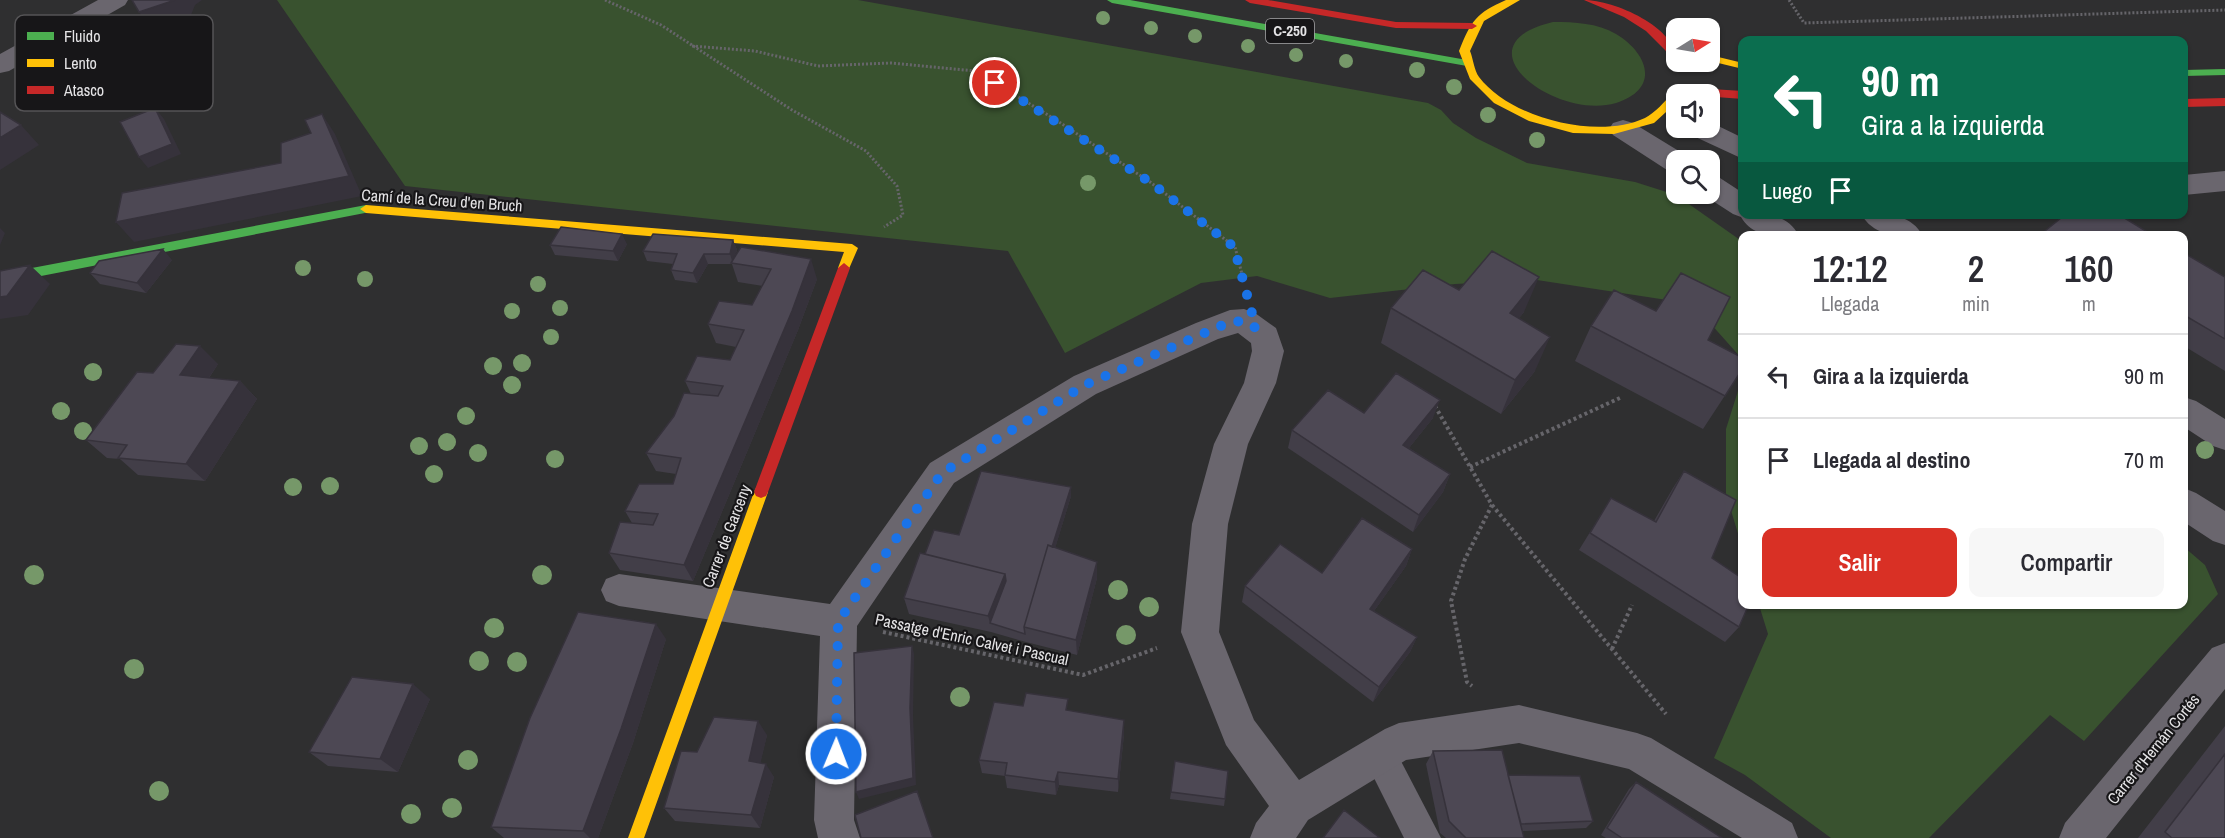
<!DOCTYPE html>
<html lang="es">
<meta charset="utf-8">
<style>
:root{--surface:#fff;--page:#f7f7f7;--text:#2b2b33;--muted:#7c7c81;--line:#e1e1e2;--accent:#d93025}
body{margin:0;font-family:"Archivo Narrow",sans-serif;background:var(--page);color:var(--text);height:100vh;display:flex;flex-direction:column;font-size:22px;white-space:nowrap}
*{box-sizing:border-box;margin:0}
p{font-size:20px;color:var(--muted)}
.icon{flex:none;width:33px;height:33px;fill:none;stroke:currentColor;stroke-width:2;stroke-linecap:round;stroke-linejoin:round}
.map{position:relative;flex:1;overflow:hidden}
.side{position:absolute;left:1738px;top:231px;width:450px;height:378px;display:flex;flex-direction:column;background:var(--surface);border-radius:12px;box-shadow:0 2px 4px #0004}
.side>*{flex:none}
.guide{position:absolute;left:1738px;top:36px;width:450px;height:183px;border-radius:12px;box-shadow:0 2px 4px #0004;background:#0b6e4f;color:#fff;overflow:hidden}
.needle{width:39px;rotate:79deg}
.controls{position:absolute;left:1666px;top:18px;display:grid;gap:12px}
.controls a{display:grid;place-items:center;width:54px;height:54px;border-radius:12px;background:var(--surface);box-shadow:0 2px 4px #0004;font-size:30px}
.pin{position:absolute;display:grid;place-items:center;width:51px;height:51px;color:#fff;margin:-26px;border:3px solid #fff;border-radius:50%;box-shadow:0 2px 6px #0007}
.me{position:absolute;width:66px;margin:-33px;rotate:1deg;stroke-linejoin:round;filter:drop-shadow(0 0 4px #0008)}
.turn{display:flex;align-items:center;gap:21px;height:126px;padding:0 24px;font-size:27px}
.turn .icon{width:78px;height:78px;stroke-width:2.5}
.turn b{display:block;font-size:42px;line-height:51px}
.then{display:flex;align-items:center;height:57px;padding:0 24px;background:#0003;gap:12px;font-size:22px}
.eta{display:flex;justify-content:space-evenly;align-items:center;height:102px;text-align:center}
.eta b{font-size:36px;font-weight:600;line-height:42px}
.button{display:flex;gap:12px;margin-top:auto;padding:12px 24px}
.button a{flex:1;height:69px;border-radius:12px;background:var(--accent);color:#fff;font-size:24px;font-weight:600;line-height:69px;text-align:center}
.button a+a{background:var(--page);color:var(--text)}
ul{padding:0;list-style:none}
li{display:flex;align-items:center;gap:18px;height:84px;padding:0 24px;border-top:2px solid var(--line)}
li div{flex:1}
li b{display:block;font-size:22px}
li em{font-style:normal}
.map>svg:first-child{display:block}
.green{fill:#39522f}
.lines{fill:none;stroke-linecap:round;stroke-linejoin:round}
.path-far1{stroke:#66656a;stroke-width:3;stroke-dasharray:2 2;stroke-linecap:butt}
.path{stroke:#66656a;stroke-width:4;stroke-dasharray:3 3;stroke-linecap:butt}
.lane{fill:#6a666e;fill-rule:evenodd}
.street{fill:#6a666e;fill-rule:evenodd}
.fast{fill:#4caf50;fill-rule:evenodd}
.slow{fill:#ffc107;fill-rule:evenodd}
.jam{fill:#c62828;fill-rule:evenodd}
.tree{fill:#769869}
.wall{fill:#423e48}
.shaded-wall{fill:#36323b}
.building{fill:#4d4854;stroke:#36323b;stroke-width:1.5}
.route{stroke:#1a73e8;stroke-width:10;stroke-dasharray:0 18}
.labels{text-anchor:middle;stroke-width:4.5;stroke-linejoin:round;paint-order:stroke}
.shield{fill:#171618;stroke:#a7a6a8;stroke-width:1.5}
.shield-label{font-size:15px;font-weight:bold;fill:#e5e4e6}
.street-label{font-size:16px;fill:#e5e4e6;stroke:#171618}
.key{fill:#171618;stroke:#555456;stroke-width:1.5}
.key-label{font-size:16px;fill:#e5e4e6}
</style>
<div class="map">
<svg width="2225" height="838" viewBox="0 0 2225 838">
<rect width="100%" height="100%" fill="#2f2f30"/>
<!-- green -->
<path class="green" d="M277 0H858L1428 103 1441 110 1453 123 1476 138 1527 163 1635 182 1676 195 1743 242V360L1693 304 1537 280 1455 284 1330 298 1257 276 1201 283 1065 353 1008 251 405 186Z
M1553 22C1575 22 1597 23 1616 34 1648 53 1661 89 1616 103 1555 121 1455 45 1553 22Z
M1743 375V550L1726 494V429Z
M2184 547 2205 565 2218 594 2084 741 2050 715 1929 838H1831L1745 775 1714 758 1768 634 1759 605 2184 604Z"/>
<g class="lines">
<!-- path-far1 -->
<path class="path-far1" d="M605 0 661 25 792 110 866 151 897 186 903 215 884 227
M1789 0 1804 23 2225 10
M692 46 755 51 818 66 891 63 975 71 1053 118 1150 182 1235 247 1244 282"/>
<!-- path -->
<path class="path" d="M1435 406 1492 505 1465 559 1451 601 1467 682 1472 686
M1470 467 1622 397
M1492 505 1666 714
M883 632 1083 675 1157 648
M1612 649 1632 605"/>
<!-- lane -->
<path class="lane" d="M1379 737 1391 742 1441 838H1404L1362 754 1367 742Z"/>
<!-- street -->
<path class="street" d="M98 0H128L125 5 9 71 0 73V54Z
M1623 120 1633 123 1687 156 1689 160H1677V173L1667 170 1613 135 1609 129 1613 123Z
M1710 122 1743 138V159L1689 134 1685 128H1710Z
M2225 171V191L2184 195V175Z
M1710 175 1720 178 1743 193V214C1766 214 1787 213 1799 236 1778 236 1754 239 1741 217L1733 214 1702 194H1710Z
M1861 214C1884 214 1910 212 1923 236 1900 236 1875 238 1861 214Z
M1244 309 1255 313 1276 328 1284 351 1276 383 1248 444 1228 524 1219 632 1254 720 1299 780 1385 729 1399 723 1519 705 1637 733 1651 738 1771 810 1792 823 1798 838H1742L1629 769 1519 743 1406 760 1308 820 1296 838H1250L1256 823 1269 806 1226 745 1181 632 1192 524 1214 444 1244 383 1252 351 1251 343 1238 333 1218 339 1096 394 954 483 857 626 854 820 860 838H818L814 820 820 636 619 606 606 601 601 590 606 579 619 574 830 604 930 463 1074 376 1196 323 1230 310Z
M2184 397 2196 401 2225 419V450L2213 446 2184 427Z
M2184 488 2196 493 2225 511V545L2213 541 2184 522Z
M2225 643V689L2106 838H2059L2065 823 2212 648Z"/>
<!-- fast -->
<path class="fast" d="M1107 0H1130L1467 60 1472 63 1467 66 1112 3Z
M2225 69V75L2184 76V70Z
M366 205 372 209 370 212 0 284V274Z"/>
<!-- slow -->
<path class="slow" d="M1506 0H1520L1484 21 1470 51C1473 58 1474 70 1479 77 1511 119 1598 140 1645 118 1655 113 1665 101 1673 93L1682 94H1677V102L1654 123 1614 134 1573 133 1529 121 1494 103 1470 79 1459 51C1471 21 1476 13 1506 0Z
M1710 55 1743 63V69L1710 61Z
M366 205 852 244 858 248 848 271 844 273 838 268 844 252 366 213 360 209Z
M761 486 766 488 768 492 644 838H628L754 492 756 488Z"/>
<!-- jam -->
<path class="jam" d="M1245 0H1268L1396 22 1472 23 1477 26 1472 29 1396 28 1250 3Z
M1584 0C1614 0 1677 27 1677 62H1680L1673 61 1665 50 1646 31 1624 17Z
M1679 87 1743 91V99L1675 94V88Z
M2225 98V106L2184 107V99Z
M844 263 850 268 768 492 766 496 761 498 756 496 754 492 838 268Z"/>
</g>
<!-- trees -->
<g class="tree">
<circle cx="1103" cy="18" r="7"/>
<circle cx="1151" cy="28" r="7"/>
<circle cx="1195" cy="36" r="7"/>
<circle cx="1248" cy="46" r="7"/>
<circle cx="1296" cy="55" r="7"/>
<circle cx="1346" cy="61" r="7"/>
<circle cx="1417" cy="70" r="8"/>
<circle cx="1454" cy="87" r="8"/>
<circle cx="1488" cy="115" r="8"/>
<circle cx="1537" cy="140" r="8"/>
<circle cx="1088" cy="183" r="8"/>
<circle cx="303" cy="268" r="8"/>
<circle cx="365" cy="279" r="8"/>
<circle cx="538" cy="284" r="8"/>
<circle cx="560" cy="308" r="8"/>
<circle cx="512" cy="311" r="8"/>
<circle cx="551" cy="337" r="8"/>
<circle cx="522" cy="363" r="9"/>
<circle cx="493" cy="366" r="9"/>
<circle cx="93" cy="372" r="9"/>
<circle cx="512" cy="385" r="9"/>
<circle cx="61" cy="411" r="9"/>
<circle cx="466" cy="416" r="9"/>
<circle cx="83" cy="431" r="9"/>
<circle cx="447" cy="442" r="9"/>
<circle cx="419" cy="446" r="9"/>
<circle cx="2205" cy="450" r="9"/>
<circle cx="478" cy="453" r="9"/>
<circle cx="555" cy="459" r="9"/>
<circle cx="434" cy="474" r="9"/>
<circle cx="330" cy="486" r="9"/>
<circle cx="293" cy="487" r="9"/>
<circle cx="34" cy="575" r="10"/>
<circle cx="542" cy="575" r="10"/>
<circle cx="1118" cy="590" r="10"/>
<circle cx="1149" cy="607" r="10"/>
<circle cx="494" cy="628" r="10"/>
<circle cx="1126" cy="635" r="10"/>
<circle cx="479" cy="661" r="10"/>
<circle cx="517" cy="662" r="10"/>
<circle cx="134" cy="669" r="10"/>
<circle cx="960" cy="697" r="10"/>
<circle cx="468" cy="760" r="10"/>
<circle cx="159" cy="791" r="10"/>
<circle cx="452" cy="808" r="10"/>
<circle cx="411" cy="814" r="10"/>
</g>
<!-- wall -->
<path class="wall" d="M117 33 129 61 103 70 53 61 44 50Z
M2101 217 2154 236H2041L2045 231Z
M733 240 737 250 735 257 817 279 798 330 693 581 620 570 609 553 632 523 625 511 673 484 676 474 656 471 646 453 691 394 685 381 730 360 736 347 716 343 708 324 752 305 763 286 738 282 732 264H708L697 283 675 280 671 270 673 264 647 261 643 251Z
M627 244 618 261 555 255 550 245Z
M2184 253 2225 277V371L2184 346Z
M172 260 146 293 100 284 90 273Z
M1459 290 1524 312 1519 318 1535 371 1501 414 1381 343 1391 308Z
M1591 326 1708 340 1743 368 1703 429 1575 361Z
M218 364 209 378 240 381 257 399 205 481 138 475 120 459 107 458 86 440 153 373Z
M1364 413 1433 418 1409 448 1450 474 1443 492 1413 532 1288 448 1292 430Z
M1684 471 1712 558 1739 627 1725 642 1579 550 1611 498 1654 521 1673 488Z
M1071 496 1055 548 1097 578 1077 655 1026 642 991 632 909 614 904 598 925 554 959 535Z
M1412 549 1406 566 1374 611 1417 637 1410 652 1373 702 1242 602 1245 586 1322 573Z
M666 639 633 743 598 838H504L491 827Z
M430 699 398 772 328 766 309 752Z
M1023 706 1069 711 1124 734 1118 792 1059 785 1056 795 1007 788 1005 776 982 773 979 760Z
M2225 726V838H2138Z
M767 735 760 763 774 777 760 828 675 821 664 808 697 752Z
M1433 751 1508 775 1593 821 1586 828 1522 831 1524 838H1446L1440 833 1426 764Z
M1175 761 1225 799 1224 806 1170 799Z
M1636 782 1722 838H1606L1601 835 1629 789Z"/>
<!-- shaded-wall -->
<path class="shaded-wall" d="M175 0H202L195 5 189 20 154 32 139 12Z
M109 22 117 33 129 61 103 70 95 60Z
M155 108 164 119 181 154 148 168 139 157Z
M322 114 335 134 362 196 134 242 116 222 349 176Z
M21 125 39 145 0 170V138Z
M0 228 5 233 0 245Z
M622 234 627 244 618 261 613 251Z
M733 240 737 250 733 264 730 254Z
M163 249 172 260 146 293 137 283Z
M704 254 708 264 697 283 693 273Z
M811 259 817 279 798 330 693 581 684 565Z
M30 265 50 284 28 315 0 319V297Z
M1539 277 1524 312 1496 347 1510 313Z
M1550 337 1535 371 1501 414 1515 380Z
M200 346 218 364 198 394 180 375Z
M240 381 257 399 205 481 186 464Z
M1440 400 1433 418 1397 463 1403 445Z
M1450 474 1443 492 1413 532 1419 515Z
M1071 487V496L1031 628H1027Z
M1412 549 1406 566 1364 625 1370 609Z
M1097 562V578L1077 655 1076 640Z
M1005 574 1007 590 990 623 988 616Z
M656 624 666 639 633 743 598 838H590L583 831Z
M1417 637 1410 652 1373 702 1379 687Z
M912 646 914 654 913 716 916 785 859 799 856 792 910 708Z
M413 684 430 699 398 772 380 759Z
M1124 720V734L1118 792V779Z
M758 721 767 735 758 774 749 761Z
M766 764 774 777 760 828 751 815Z
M1058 772 1059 785 1056 795 1055 782Z"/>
<!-- building -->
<path class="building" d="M132 0H175L139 12Z
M155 108 172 144 139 157 120 122Z
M0 112 21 125 0 138Z
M322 114 349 176 116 222 122 193 281 163V143L311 133 305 120Z
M2066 214H2094L2101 217 2104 214H2118L2154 236H2052L2045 231Z
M561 227 622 234 613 251 550 245Z
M653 234 733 240 730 254H704L693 273 671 270 677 254 643 251Z
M741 247 811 259 792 311 684 565 609 553 620 522 653 525 658 514 625 511 639 484H673L681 458 646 453 674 416 684 393 718 396 723 386 685 381 697 356 730 360 744 330 708 324 719 301 752 305 771 269 731 263Z
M163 249 137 283 90 273 99 261Z
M1492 251 1539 277 1510 313 1550 337 1515 380 1391 308 1423 270 1459 290Z
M2184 253 2225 277V339L2184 315Z
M30 265 7 296 0 297V271Z
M1681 273 1730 297 1708 340 1743 358V368L1725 396 1591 326 1614 290 1656 311Z
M176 344 200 346 180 375 240 381 186 464 118 458 127 445 86 440 137 372 153 373Z
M1396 373 1440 400 1403 445 1450 474 1419 515 1292 430 1328 390 1364 413Z
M981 471 1071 487 1052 547 1048 545 1024 627 1025 634 990 623 1006 581 1005 574 925 554 934 530 959 535Z
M1684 471 1736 500 1712 558 1743 579V604H1749L1739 627 1590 533 1611 498 1656 522Z
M1362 518 1412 549 1370 609 1417 637 1379 687 1245 586 1280 544 1322 573Z
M1048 545 1097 562 1076 640 1024 627Z
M920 553 1005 574 988 616 904 598Z
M578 612 656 624 621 729 583 831 491 827 530 718Z
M912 646 910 708 913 778 856 792 854 653Z
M352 677 413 684 380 759 309 752Z
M1026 693 1068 699 1066 710 1124 720 1118 779 1058 772 1055 782 1005 775 1007 763 979 760 994 702 1023 706Z
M714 717 758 721 749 761 766 764 751 815 664 808 681 751 697 752Z
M1502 750 1524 838H1466L1449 821 1433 751Z
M2225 754V838H2172L2165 832Z
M1175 761 1228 771 1225 799 1171 792Z
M1508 775 1580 776 1593 821 1521 824Z
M1636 782 1722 838H1622L1607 828Z
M917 791 933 838H861L855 815Z
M1344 810 1380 838H1323Z"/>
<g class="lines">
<!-- route -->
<path class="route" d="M836 754 838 622 942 473 1085 385 1230 322 1244 321 1256 328 1234 247 1150 182 995 83"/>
</g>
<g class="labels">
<!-- shield labels -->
<rect class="shield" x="1266" y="19" width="48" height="24" rx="4.5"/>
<g class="shield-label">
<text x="1290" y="36">C-250</text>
</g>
<!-- street labels -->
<g class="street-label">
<text transform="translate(442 200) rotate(4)" y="6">Camí de la Creu d'en Bruch</text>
<text transform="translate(726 536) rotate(-69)" y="6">Carrer de Garceny</text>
<text transform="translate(972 639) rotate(12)" y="6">Passatge d'Enric Calvet i Pascual</text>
<text transform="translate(2153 749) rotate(-51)" y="6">Carrer d'Hernán Cortés</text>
</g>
</g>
<!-- legend -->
<rect x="15" y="15" width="198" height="96" rx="9" class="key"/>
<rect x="27" y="32" width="27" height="8" fill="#4caf50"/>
<rect x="27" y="59" width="27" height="8" fill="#ffc107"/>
<rect x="27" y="86" width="27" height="8" fill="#c62828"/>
<g class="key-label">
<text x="64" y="42">Fluido</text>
<text x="64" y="69">Lento</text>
<text x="64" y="96">Atasco</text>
</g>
</svg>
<div class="controls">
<a><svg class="needle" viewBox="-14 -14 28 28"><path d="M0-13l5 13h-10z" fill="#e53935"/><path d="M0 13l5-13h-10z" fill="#7c7c81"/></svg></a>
<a><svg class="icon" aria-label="sound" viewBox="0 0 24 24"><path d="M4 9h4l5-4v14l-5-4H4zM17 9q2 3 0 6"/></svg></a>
<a><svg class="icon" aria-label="search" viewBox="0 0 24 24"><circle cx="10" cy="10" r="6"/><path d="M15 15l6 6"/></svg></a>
</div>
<div class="pin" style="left:995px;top:83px;background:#d93025"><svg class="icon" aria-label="arrive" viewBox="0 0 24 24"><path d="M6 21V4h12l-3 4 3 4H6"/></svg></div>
<svg class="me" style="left:836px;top:754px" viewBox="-20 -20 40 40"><circle r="17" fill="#1a73e8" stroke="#fff" stroke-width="3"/><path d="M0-11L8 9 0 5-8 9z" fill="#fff"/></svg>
<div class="guide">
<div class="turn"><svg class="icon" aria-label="left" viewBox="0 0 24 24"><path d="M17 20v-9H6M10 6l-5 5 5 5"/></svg><div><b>90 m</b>Gira a la izquierda</div></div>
<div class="then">Luego<svg class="icon" aria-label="arrive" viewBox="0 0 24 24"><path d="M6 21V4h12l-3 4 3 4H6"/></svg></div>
</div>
<section class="side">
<div class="eta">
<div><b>12:12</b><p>Llegada</p></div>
<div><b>2</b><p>min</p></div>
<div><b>160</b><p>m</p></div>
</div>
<ul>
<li><svg class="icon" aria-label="left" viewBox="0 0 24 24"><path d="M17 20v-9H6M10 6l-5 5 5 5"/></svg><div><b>Gira a la izquierda</b></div><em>90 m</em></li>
<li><svg class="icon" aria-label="arrive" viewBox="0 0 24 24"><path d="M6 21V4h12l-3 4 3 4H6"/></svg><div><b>Llegada al destino</b></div><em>70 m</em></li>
</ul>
<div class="button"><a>Salir</a><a>Compartir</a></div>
</section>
</div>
